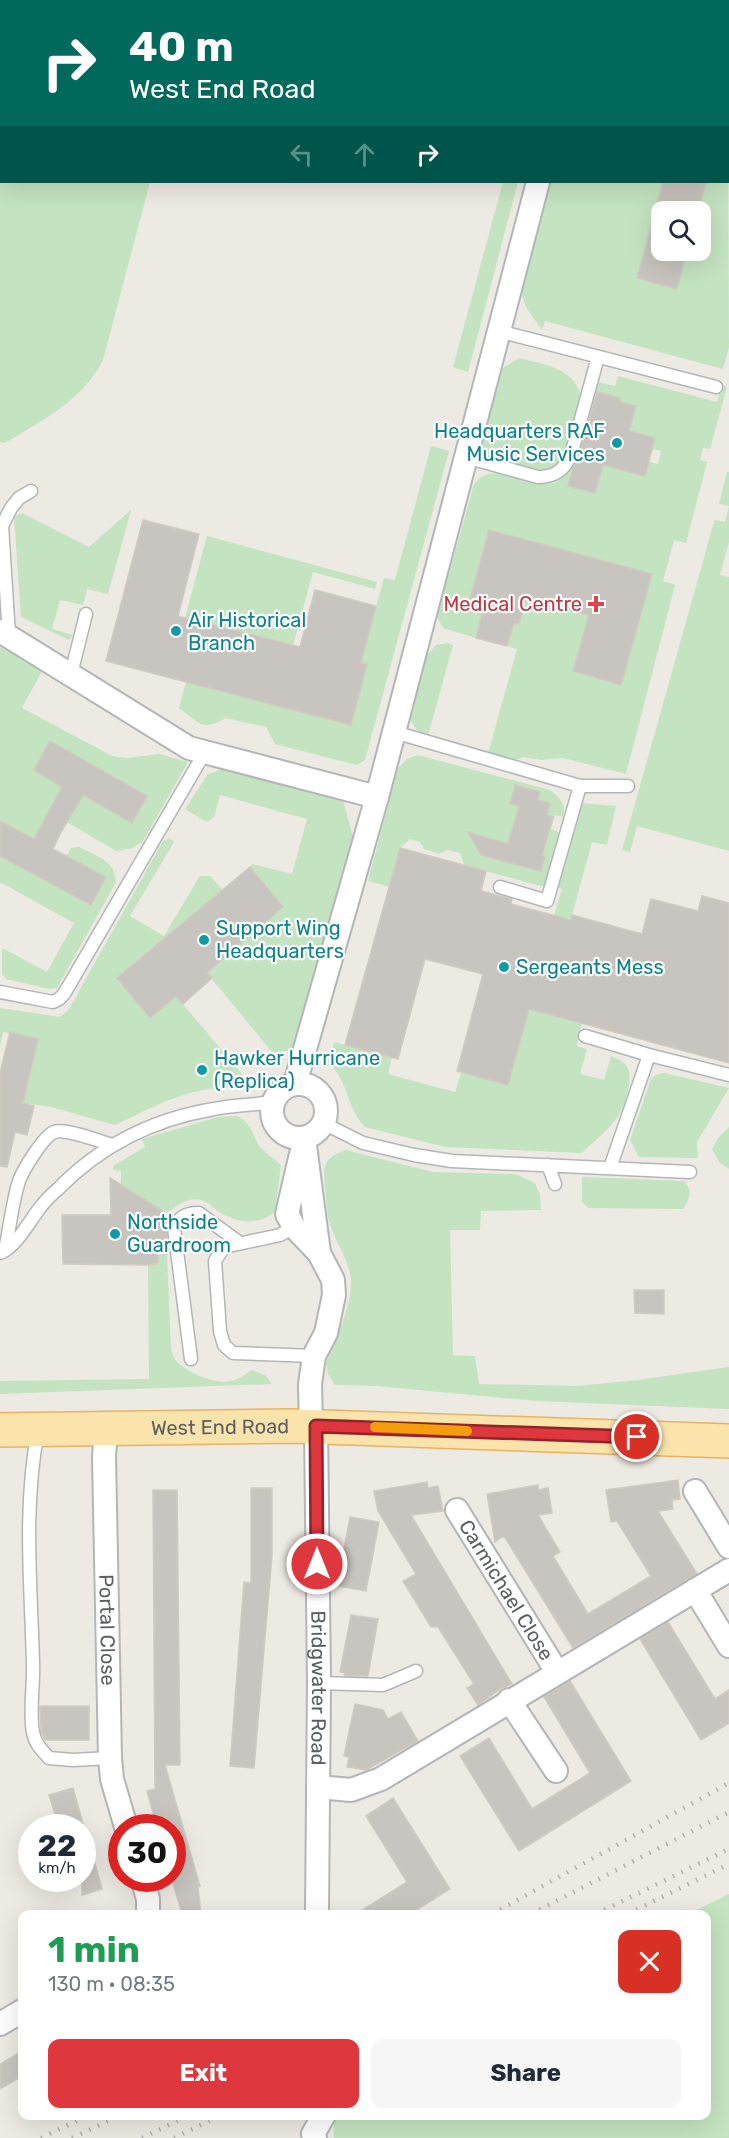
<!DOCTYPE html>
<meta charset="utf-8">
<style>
:root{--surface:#fff;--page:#f6f6f7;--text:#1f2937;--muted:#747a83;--accent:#de373d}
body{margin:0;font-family:Rubik,sans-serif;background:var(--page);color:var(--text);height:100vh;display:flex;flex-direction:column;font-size:22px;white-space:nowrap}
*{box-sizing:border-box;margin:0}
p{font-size:20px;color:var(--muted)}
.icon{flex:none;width:33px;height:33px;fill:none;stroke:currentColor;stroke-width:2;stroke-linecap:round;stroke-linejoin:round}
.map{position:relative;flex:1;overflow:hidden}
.side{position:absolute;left:18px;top:1910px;width:693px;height:210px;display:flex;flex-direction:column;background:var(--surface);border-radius:12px;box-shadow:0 6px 24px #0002}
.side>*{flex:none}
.banner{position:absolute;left:0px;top:0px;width:729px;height:183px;box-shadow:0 6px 24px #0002;background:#00695c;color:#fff;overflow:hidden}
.tools{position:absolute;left:651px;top:201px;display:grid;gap:12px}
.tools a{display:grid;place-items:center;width:60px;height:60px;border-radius:12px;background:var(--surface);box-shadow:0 6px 24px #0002;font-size:30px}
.speed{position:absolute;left:18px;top:1814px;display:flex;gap:12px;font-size:30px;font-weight:700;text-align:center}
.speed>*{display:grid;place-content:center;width:78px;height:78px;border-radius:50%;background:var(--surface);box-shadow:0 6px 24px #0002;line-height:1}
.speed small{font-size:15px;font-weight:400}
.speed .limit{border:9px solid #d22;background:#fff;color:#111}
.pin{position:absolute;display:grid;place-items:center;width:51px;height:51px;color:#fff;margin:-26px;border:3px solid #fff;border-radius:50%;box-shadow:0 2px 6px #0007}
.me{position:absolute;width:66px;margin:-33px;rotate:0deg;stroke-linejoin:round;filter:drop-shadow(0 0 4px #0008)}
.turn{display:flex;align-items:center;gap:21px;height:126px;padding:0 30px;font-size:27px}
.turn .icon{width:78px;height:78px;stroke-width:2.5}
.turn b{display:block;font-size:42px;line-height:51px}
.lanes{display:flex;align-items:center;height:57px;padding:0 30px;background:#0003;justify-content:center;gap:30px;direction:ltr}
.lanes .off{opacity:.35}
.round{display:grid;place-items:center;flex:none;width:63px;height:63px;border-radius:12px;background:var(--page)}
.overview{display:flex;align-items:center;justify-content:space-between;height:102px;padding:0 30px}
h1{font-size:36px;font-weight:700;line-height:45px;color:#1e9e55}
.primary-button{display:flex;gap:12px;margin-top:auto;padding:12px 30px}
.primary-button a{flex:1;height:69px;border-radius:12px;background:var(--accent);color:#fff;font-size:24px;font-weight:700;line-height:69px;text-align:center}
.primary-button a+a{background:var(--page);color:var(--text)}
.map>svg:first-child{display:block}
.green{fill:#c4e3c0;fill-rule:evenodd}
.building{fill:#c8c4bf;stroke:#d1cac1;stroke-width:1.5}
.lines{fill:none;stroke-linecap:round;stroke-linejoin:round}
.service-casing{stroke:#b3b6b9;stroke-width:15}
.minor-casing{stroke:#b3b6b9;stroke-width:26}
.primary-casing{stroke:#e8b360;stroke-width:36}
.service{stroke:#fff;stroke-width:12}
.minor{stroke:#fff;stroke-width:22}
.primary{stroke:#fae4ab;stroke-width:33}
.rail{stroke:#b1b2b3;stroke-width:4.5;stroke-dasharray:1.5 8;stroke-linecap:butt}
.route-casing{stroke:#902428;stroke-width:15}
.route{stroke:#de373d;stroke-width:10}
.slow{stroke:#f59e0b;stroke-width:10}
.culture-dot{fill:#0f9aa8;stroke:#fff;stroke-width:2}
.health-dot{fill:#e0444e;stroke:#fff;stroke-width:2}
.labels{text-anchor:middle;stroke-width:4.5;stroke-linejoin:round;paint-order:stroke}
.culture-label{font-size:20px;fill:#0d838f;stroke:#fff;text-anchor:start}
.health-label{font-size:20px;fill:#be3a42;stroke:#fff;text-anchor:end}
.street-label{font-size:20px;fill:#5b5f63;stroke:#fff}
</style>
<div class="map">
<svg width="729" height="2138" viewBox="0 0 729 2138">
<rect width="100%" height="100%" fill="#ede9e3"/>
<!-- green -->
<path class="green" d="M0 0 190 1 2 2V182H150L103 360C82 401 43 420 5 443L0 442Z
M728 123 729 347 723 369 545 321 542 330 526 307 522 294 551 182H728ZM662 212H700V250H662Z
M503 182H518L468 372 453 367Z
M519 358C546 365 577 368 582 401L567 456 562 463 545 471 492 458 485 452 481 443 498 375 504 367Z
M618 376 717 402 722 385 727 387 710 449 703 448 700 460 707 462 686 543 674 540 663 581 675 585 626 774 563 758 542 760 523 757 514 761 488 754 517 649 507 646 514 623 519 624 526 598 589 615 573 671 621 685 651 574 489 530 467 609 482 614 476 638 443 628 437 617 474 484C495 458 522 486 548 484 560 484 568 473 574 465L568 486 595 493 603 465 645 476 649 462 658 464 661 451 652 449 655 438 613 427 635 406 620 402V398L593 391 595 382 615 386Z
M431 446 449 451 365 760 357 765 275 744 266 727 226 718C201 732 200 723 179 708L186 682 351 725 367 665 361 663 384 578 395 580Z
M727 472H729V542L720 575 729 577V851L637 826 630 852 622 850 714 522V520L725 522 729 506 719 504Z
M131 510 108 594 87 589 83 605 60 600 52 629 73 635 69 640 21 617 14 517 22 513 89 547Z
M207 536 377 582 375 589 313 572 293 645 185 618Z
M448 643 453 645 428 736 419 733 409 718 427 655 436 645Z
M0 647 43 669 22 708 112 756 128 758 159 754 188 762 143 841 133 848 116 851 67 822 83 795 132 823 147 796 51 742 34 770 62 787 34 839 0 821Z
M418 755 550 790C560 798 567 804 563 817L555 815 551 829 559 832 544 887 464 865 460 853 448 850 439 854 424 849 420 842 410 839 400 848 390 887 368 881 398 768 407 759Z
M226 768 343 800 354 841 299 1049 273 1053 207 973 283 907 250 867 252 864 292 874 307 819 220 795 214 817 207 822 185 809 208 774Z
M581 803 616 806 607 845 592 842 571 919 554 915 562 889 557 887Z
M169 838 174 842 130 916 164 936 200 876H210L223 890 117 978 150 1018 176 996 247 1080C235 1092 218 1087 203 1090 171 1096 143 1112 115 1125L51 1107 23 1103 38 1039 3 1032 0 1046V1008L60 1017 69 1009 163 841Z
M79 847C96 856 115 860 116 882L57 988 49 989 6 979 2 973V948L47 972 74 923 0 882V856L91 905 106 877 66 856 71 848Z
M533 994 546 1014 582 1024 577 1046 587 1049 580 1074 604 1080 611 1056C627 1062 631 1067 629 1085 625 1118 605 1132 581 1153L446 1147 365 1127C346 1107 349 1081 328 1062L334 1042 392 1057 388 1074 455 1092 461 1073 508 1085Z
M664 1073 729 1088 697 1142 698 1158 639 1157 630 1140 651 1079 656 1075Z
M237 1116C254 1125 251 1135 261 1148 267 1154 274 1159 281 1165L275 1212C257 1226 238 1223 219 1212 214 1209 210 1203 204 1201 191 1195 176 1205 167 1214L121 1186V1171L113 1170V1166L145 1147 142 1139 218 1117Z
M729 1127V1169L720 1163 712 1149 718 1138Z
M346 1150 433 1172 515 1174 535 1183 540 1195 541 1210 481 1211 480 1230H450L453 1355 475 1356 479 1384 577 1386 638 1380 729 1367V1409L537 1401 376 1386 335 1385 328 1374 326 1364C335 1338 352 1308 351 1280 349 1259 336 1244 330 1224 326 1213 327 1200 325 1188 323 1166 323 1158 346 1150Z
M582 1177 684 1181C693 1190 690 1199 683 1209L589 1208 582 1202Z
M158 1254H167L171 1350C173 1354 174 1359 177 1362 188 1373 216 1385 231 1381 238 1380 245 1374 252 1370L266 1376 272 1384 0 1394V1381L149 1379 148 1265 158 1263Z
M729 1894V2138H334V2115H706V1914H688Z"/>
<!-- building -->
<path class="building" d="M663 182H706L698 212H662V250H687L677 289 637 278Z
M597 392 620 398V402L636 406 629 431 655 438 645 476 603 465 595 493 568 486 573 468 579 457Z
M143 520 199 534 178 616 300 647 315 590 376 606 361 663 367 664 351 725 106 661Z
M489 530 652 574 621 685 573 671 589 615 526 598 519 624 514 623 507 646 476 638 482 614 467 610Z
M50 741 147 796 132 823 83 795 61 832 53 849 106 877 91 905 0 856V821L34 839 62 787 34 770Z
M515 785 540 792 538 800 550 803 547 815 553 817 542 855 545 856 541 871 481 855 468 832 508 844 519 806 510 804Z
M400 848 486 871 481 891 512 899 511 904 571 920 572 915 642 934 651 899 698 911 702 896 729 903V1063L529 1009 508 1085 457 1071 483 974 425 959 398 1059 345 1045Z
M250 867 283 907 207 973 212 978 183 1004 176 996 150 1018 117 978Z
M10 1032 38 1039 23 1103 34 1106 27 1135 15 1132 7 1167 0 1166V1073Z
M110 1178 167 1214V1254H158V1263L148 1265 63 1264 62 1215H111Z
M634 1290H664V1314L635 1313Z
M678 1480 680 1499 672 1500 673 1509 658 1511 697 1574 573 1648 504 1536 495 1542 487 1494 538 1485V1490L548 1488 552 1513 538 1515 560 1552 553 1556 588 1614 651 1576 617 1521 611 1522 606 1490Z
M427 1482 428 1488 438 1486 443 1511 411 1515 512 1684 502 1688 478 1705 467 1688 474 1684 438 1627H431L403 1581 416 1574 378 1511 374 1491Z
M251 1488H272V1555L254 1768 230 1766 244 1582 251 1583Z
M153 1490H177L180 1765H165L200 1886 198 1887 201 1914H182L172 1880V1827H157L147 1791 155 1789Z
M350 1517 379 1522 366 1591 337 1586Z
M351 1615 378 1619 368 1676H344L345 1673 340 1672Z
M668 1622 715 1699 729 1690V1723L701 1740 640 1639Z
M570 1681 631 1781 519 1851 460 1756 489 1738 532 1809 590 1773 544 1697Z
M355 1704 383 1710 388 1719 401 1712 418 1741 366 1770 347 1767 349 1757 344 1756Z
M40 1706H89V1740H45L41 1731Z
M73 1788 84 1827H59L49 1795Z
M393 1798 450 1889 410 1914H356L407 1882 366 1816Z
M88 1838 102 1889 82 1895V1839Z
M22 2051V2076L0 2089V2064Z"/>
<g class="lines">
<!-- service casing -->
<g class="service-casing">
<path id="service" d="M498 331 716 387
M465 457 538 477C555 477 564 470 571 455L598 357
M9 636 2 526 11 508 19 498 31 491
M71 674 86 614
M394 732 580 786 547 901 500 887
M580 786H628
M0 992 53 1002 59 999 64 994 205 752
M585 1036 649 1055
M323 1123 363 1143 414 1155 452 1161 690 1172
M548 1165 555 1184
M610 1168 649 1055 729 1075
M294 1227 280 1235 224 1247 215 1261 220 1331 224 1345 233 1353 314 1356
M5 1250C10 1227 12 1203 19 1181 23 1170 43 1137 54 1132 65 1128 100 1141 112 1145
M0 1253C15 1248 29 1222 39 1209 44 1202 51 1195 58 1189 100 1146 154 1119 214 1109 233 1105 253 1105 273 1102
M191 1359 174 1228C179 1217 186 1213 199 1213L240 1243
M38 1431C23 1507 31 1586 33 1663 34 1684 29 1712 33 1732 35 1744 41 1749 49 1758L73 1760 110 1758
M319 1683 383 1685 416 1671"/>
</g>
<!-- minor casing -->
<g class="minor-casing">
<g id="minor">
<path d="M585 2V0"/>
<path d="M0 631 189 748 377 797"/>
<circle cx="299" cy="1111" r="27"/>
<path d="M295 1084 377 797 538 182"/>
<path d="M304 1138 319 1253 333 1280 334 1295 326 1333 314 1356 310 1384 311 1426"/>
<path d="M301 1154 287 1214 294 1227 319 1253"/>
<path id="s1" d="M316 1426 319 1683 317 1914"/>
<path id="s2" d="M106 1429 104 1457 110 1758 112 1779 126 1827"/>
<path d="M695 1491 729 1547"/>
<path id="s3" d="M457 1510 557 1672"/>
<path d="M695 1590 729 1646"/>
<path d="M509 1700 556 1771"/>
<path d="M318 1787 351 1790 381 1779 729 1570"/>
<path d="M142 1878 148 1899V1914"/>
<path d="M0 2024 22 2011"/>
<path d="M315 2138 313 2134 324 2115"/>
</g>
</g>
<!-- primary casing -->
<g class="primary-casing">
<g id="primary">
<path id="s4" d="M0 1430 294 1426 729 1441"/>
</g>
</g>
<!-- service -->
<use href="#service" class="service"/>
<!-- minor -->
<use href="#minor" class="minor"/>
<!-- primary -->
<use href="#primary" class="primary"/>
<!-- rail -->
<path class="rail" d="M492 1914 729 1783
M531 1914 729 1812
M596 1914 729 1849
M628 1914 729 1864
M41 2138 89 2115
M72 2138 121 2115
M142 2138 189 2115
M174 2138 221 2115"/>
</g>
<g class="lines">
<!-- route casing -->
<g class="route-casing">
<path id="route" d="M317 1564 316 1426 637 1437"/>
</g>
<!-- route -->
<use href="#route" class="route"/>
<!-- slow -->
<path class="slow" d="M375 1427 467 1431"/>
</g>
<!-- markers -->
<g class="culture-dot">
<circle cx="617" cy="443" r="6"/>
<circle cx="176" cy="631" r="6"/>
<circle cx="204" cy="940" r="6"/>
<circle cx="504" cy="967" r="6"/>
<circle cx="202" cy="1070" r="6"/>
<circle cx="115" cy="1234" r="6"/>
</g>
<path class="health-dot" d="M593 595h6v6h6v6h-6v6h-6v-6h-6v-6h6z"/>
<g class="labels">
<!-- culture labels -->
<g class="culture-label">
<text x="605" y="438" text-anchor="end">Headquarters RAF<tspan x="605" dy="23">Music Services</tspan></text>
<text x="188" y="627">Air Historical<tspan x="188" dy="23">Branch</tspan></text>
<text x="216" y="935">Support Wing<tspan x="216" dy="23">Headquarters</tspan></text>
<text x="516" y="974">Sergeants Mess</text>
<text x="214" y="1065">Hawker Hurricane<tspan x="214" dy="23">(Replica)</tspan></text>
<text x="127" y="1229">Northside<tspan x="127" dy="23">Guardroom</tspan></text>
</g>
<!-- health labels -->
<g class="health-label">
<text x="582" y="611">Medical Centre</text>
</g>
<!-- street labels -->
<g class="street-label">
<text dy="7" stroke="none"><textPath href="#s4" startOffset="220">West End Road</textPath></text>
<text dy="7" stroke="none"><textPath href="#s3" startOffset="94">Carmichael Close</textPath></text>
<text dy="7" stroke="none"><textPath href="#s2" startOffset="201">Portal Close</textPath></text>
<text dy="7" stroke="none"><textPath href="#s1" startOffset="262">Bridgwater Road</textPath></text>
</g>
</g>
</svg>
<div class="tools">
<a><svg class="icon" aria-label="search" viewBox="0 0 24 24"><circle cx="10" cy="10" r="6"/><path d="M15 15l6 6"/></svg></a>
</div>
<div class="speed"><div>22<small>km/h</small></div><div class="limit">30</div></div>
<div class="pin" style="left:637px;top:1437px;background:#d93025"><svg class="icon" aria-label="arrive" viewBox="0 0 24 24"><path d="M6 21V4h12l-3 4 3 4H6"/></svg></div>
<svg class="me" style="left:317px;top:1564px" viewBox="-20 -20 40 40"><circle r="17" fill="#de373d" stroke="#fff" stroke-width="3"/><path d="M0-11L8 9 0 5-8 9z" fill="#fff"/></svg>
<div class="banner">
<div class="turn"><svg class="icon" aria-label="right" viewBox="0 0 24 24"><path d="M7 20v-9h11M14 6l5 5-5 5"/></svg><div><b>40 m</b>West End Road</div></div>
<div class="lanes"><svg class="icon off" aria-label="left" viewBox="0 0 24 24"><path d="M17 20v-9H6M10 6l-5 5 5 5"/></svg><svg class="icon off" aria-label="ahead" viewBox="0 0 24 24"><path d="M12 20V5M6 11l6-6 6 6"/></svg><svg class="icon" aria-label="right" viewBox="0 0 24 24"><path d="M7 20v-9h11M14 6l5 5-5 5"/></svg></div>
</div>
<section class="side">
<div class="overview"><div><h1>1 min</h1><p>130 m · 08:35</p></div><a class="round" style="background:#d93025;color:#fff"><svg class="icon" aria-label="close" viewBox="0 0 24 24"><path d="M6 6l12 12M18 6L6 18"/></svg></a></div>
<div class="primary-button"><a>Exit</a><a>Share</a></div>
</section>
</div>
